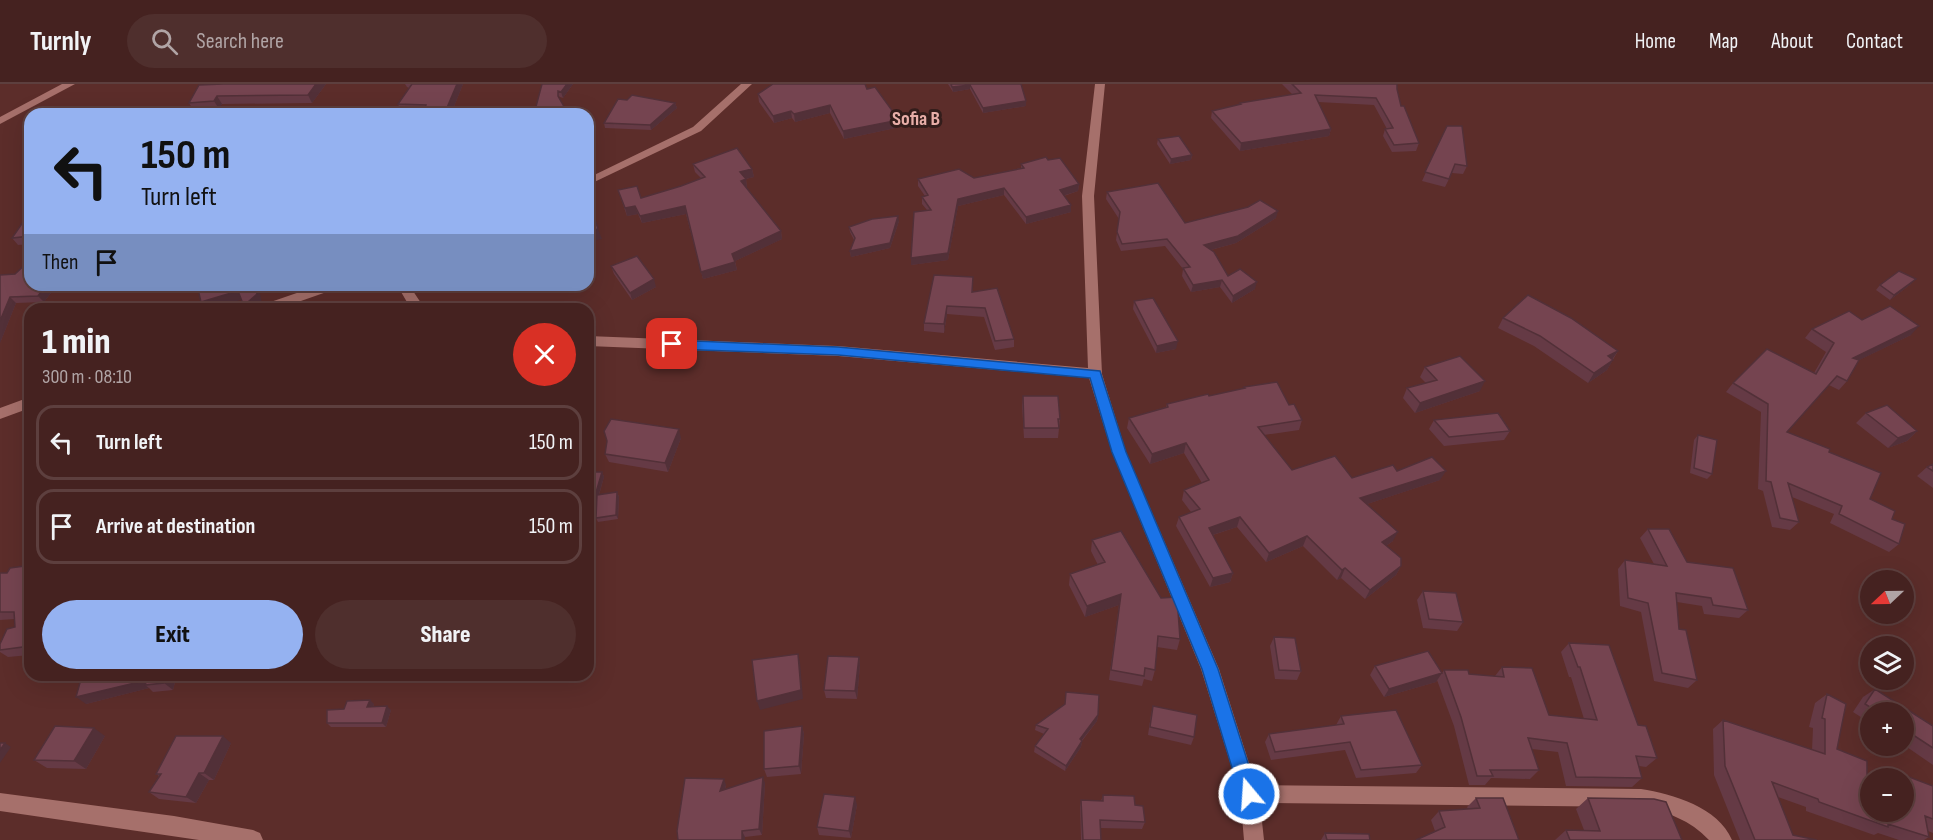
<!DOCTYPE html>
<meta charset="utf-8">
<style>
:root{--surface:#452220;--page:#4f2f2d;--text:#f1f3f6;--muted:#b0a4a5;--line:#5d3f3e;--accent:#95b2f1}
body{margin:0;font-family:"Sofia Sans Condensed",sans-serif;background:var(--page);color:var(--text);height:100vh;display:flex;flex-direction:column;font-size:22px;white-space:nowrap}
*{box-sizing:border-box;margin:0}
p{font-size:20px;color:var(--muted)}
.icon{flex:none;width:33px;height:33px;fill:none;stroke:currentColor;stroke-width:2;stroke-linecap:round;stroke-linejoin:round}
.map{position:relative;flex:1;overflow:hidden}
.details{position:absolute;left:24px;top:219px;width:570px;height:378px;display:flex;flex-direction:column;background:var(--surface);border-radius:18px;box-shadow:0 6px 24px #0002,0 0 0 2px var(--line)}
.details>*{flex:none}
.hud{position:absolute;left:24px;top:24px;width:570px;height:183px;border-radius:18px;box-shadow:0 6px 24px #0002,0 0 0 2px var(--line);background:#95b2f1;color:#111;overflow:hidden}
.needle{width:39px;rotate:248deg}
.fabs{position:absolute;left:1860px;top:486px;display:grid;gap:12px}
.fabs a{display:grid;place-items:center;width:54px;height:54px;border-radius:50%;background:var(--surface);box-shadow:0 6px 24px #0002,0 0 0 2px var(--line);font-size:30px}
.pin{position:absolute;display:grid;place-items:center;width:51px;height:51px;color:#fff;margin:-26px;border-radius:12px;box-shadow:0 3px 9px #0006}
.me{position:absolute;width:66px;margin:-33px;rotate:342deg;stroke-linejoin:round;filter:drop-shadow(0 0 4px #0008)}
.turn{display:flex;align-items:center;gap:21px;height:126px;padding:0 18px;font-size:27px}
.turn .icon{width:78px;height:78px;stroke-width:2.5}
.turn b{display:block;font-size:42px;line-height:51px}
.then{display:flex;align-items:center;height:57px;padding:0 18px;background:#0003;gap:12px;font-size:22px}
.round{display:grid;place-items:center;flex:none;width:63px;height:63px;border-radius:32px;background:var(--page)}
.summary{display:flex;align-items:center;justify-content:space-between;height:102px;padding:0 18px}
h1{font-size:36px;font-weight:800;line-height:45px}
.button{display:flex;gap:12px;margin-top:auto;padding:12px 18px}
.button a{flex:1;height:69px;border-radius:36px;background:var(--accent);color:#111;font-size:24px;font-weight:800;line-height:69px;text-align:center}
.button a+a{background:var(--page);color:var(--text)}
ul{padding:0;list-style:none}
li{display:flex;align-items:center;gap:18px;height:75px;margin:0 12px 9px;padding:0 6px;border:3px solid var(--line);border-radius:18px}
li div{flex:1}
li b{display:block;font-size:22px}
li em{font-style:normal}
header{display:flex;align-items:center;gap:36px;box-sizing:border-box;height:84px;padding:0 30px;background:var(--surface);border-bottom:2px solid var(--line)}
header strong{font-size:28px}
nav{display:flex;gap:33px;margin-inline-start:auto;font-size:21px}
.search{width:420px;height:54px;background:var(--page);display:flex;align-items:center;gap:15px;box-sizing:border-box;padding:0 21px;border-radius:33px;color:var(--muted);font-size:22px}
.map>svg:first-child{display:block}
.lines{fill:none;stroke-linecap:round;stroke-linejoin:round}
.minor{fill:#a6706b;fill-rule:evenodd}
.wall{fill:#653a45}
.shaded-wall{fill:#523038}
.building{fill:#754450;stroke:#523038;stroke-width:1.5}
.route{fill:#1a73e8;stroke:#114b97;stroke-width:1.5}
.labels{text-anchor:middle;stroke-width:6;stroke-linejoin:round;paint-order:stroke}
.far-quarter-label{font-size:20px;font-weight:bold;fill:#e8aea8;stroke:#331d1b}
</style>
<header>
<strong>Turnly</strong>
<div class="search"><svg class="icon" aria-label="search" viewBox="0 0 24 24"><circle cx="10" cy="10" r="6"/><path d="M15 15l6 6"/></svg>Search here</div>
<nav><a>Home</a><a>Map</a><a>About</a><a>Contact</a></nav>
</header>
<div class="map">
<svg width="1933" height="756" viewBox="0 0 1933 756">
<rect width="100%" height="100%" fill="#5c2d2a"/>
<g class="lines">
<!-- minor -->
<path class="minor" d="M62 0H75L0 40V33Z
M741 0H752L701 47 588 101V94L693 43Z
M1095 0H1105L1094 112 1102 290 1126 368 1219 585 1256 701 1641 705C1673 710 1718 723 1732 756H1709C1690 736 1668 728 1641 723L1260 719 1264 756H1244L1240 710 1201 585 1112 368 1089 294 838 272 588 262V252L838 262 1088 284 1082 112Z
M320 201H339L338 204 278 225H257L259 222Z
M397 201H409L425 225H411Z
M30 313V324L0 335V324Z
M0 709 174 732 253 746 260 749 263 756H199L0 727Z"/>
</g>
<!-- wall -->
<path class="wall" d="M223 0H326L312 19 222 20 219 25 194 27 189 19Z
M405 0H463L451 30H425L424 28 401 27 398 20 409 4 407 3Z
M542 0H573L563 14 560 13Z
M948 0H1021L1026 22 983 29 970 5 953 8Z
M1282 0H1397V5L1401 22 1419 59 1416 67 1392 68 1383 52 1385 45H1387L1374 21 1318 18 1331 45 1329 52 1240 67 1211 34 1212 27 1239 21 1240 19 1293 11Z
M867 5 900 43 844 55 830 29 795 38 792 34 774 39 759 18 758 10Z
M675 19 677 24 651 46 605 44 604 39Z
M1447 42 1467 82 1463 90 1452 89 1445 103 1422 97Z
M1158 55 1192 71 1191 76 1170 80 1157 60Z
M1048 76 1079 100 1078 107 1064 112 1071 121V128L1026 140 1004 111 958 122 948 176 911 181 927 126 922 120V113L925 112 918 102V95L974 94 1021 84V80Z
M693 80 752 85 754 93 746 95 747 103H746L781 147 782 155 735 177 737 186 703 195 686 130 642 139 638 130 627 132 618 106 641 114 681 102 701 94 695 88Z
M1107 108 1185 139 1276 134 1236 159 1211 166 1228 192 1255 205 1232 219 1220 203 1191 208 1182 192 1183 185 1165 162 1121 167 1116 156 1119 135 1106 115Z
M30 128V160L18 161 12 154Z
M899 137 890 164 851 173 850 167 854 156 850 148 849 143Z
M611 182 656 203 632 216 614 190Z
M15 190 30 201H59H57L44 218 16 219 0 259Z
M1911 200 1890 216 1876 206 1880 201Z
M973 202V208L1014 255V263L995 266 984 233 947 230 944 249 924 247V239Z
M1134 217 1176 265 1156 269 1133 225Z
M1503 234 1618 267 1607 286 1588 299 1534 262 1498 244Z
M1862 236 1911 251 1859 276 1847 297 1839 306 1829 301 1787 348 1829 368 1870 415 1892 435 1899 460 1889 468 1830 439 1834 430 1792 413 1799 438 1790 446 1772 443 1763 407 1758 405 1761 328 1726 308 1733 299 1814 289 1826 268 1805 254 1812 245Z
M1425 283 1480 307 1415 329 1403 314 1407 304 1426 299 1420 293Z
M1244 303 1289 321 1302 336 1299 346 1264 351 1292 386 1352 394 1397 387 1440 396 1367 420 1393 457 1386 462 1401 482 1396 491 1365 515 1341 494 1337 496 1303 462 1266 478 1237 443 1213 451 1233 489 1230 498 1210 503 1176 442 1179 433 1191 428 1182 416 1184 406 1202 399 1184 369 1150 380 1127 344 1129 334 1166 323 1167 320 1244 305Z
M1023 312 1060 335 1058 354H1024L1022 322Z
M1866 329 1917 347 1907 357 1888 364 1856 339Z
M1434 336 1510 347 1504 356 1444 362 1429 345Z
M1698 351 1712 390 1707 395 1690 389 1694 356Z
M681 354 668 388 609 378 605 370 607 357Z
M1933 380V404L1917 392 1927 383Z
M588 388H602L604 393 599 411 617 408 619 413 618 435 598 438 596 434 597 418 594 427 588 426Z
M1648 445 1687 478 1748 526 1739 534 1704 530 1702 522 1677 518 1679 545 1697 596 1688 604 1654 597 1641 528 1620 522 1618 485 1625 476 1654 480 1640 454Z
M30 451V571L8 573 0 568V560L15 543V535L0 536V489H7L24 482Z
M1092 456 1180 555 1177 566 1157 563 1155 586 1152 597 1144 595 1142 602 1109 596 1119 521 1085 533 1069 501 1070 490 1098 481 1091 467Z
M1423 507 1463 538 1457 547 1423 544 1417 516Z
M1274 553 1301 587 1297 596 1275 595 1270 562Z
M1569 559 1638 641 1657 674 1646 683 1639 682 1642 694 1632 703 1566 702 1558 668 1532 665 1539 686 1530 695 1491 694 1485 701H1469L1454 642 1437 596 1436 598 1384 613 1370 591 1375 582 1442 589 1444 586 1469 590 1495 592 1502 583 1549 631 1584 635 1571 593H1569L1561 568Z
M859 573 860 581 857 615 826 614 824 606Z
M97 591H192L189 597 175 598 173 606 153 608 149 604 86 620Z
M1875 605 1933 642V681L1904 661V628H1870V639L1853 628 1863 613Z
M1066 608 1098 631 1097 637 1082 657 1081 663 1065 687 1034 668 1035 662 1044 650 1035 646 1036 641 1065 621Z
M1827 610 1837 665 1867 704 1904 728V694H1898L1904 691 1933 702V749L1928 747 1929 753 1924 756H1899L1878 749 1874 751 1806 727V723L1778 713 1793 751 1817 756H1740L1714 691 1713 645 1723 636 1812 666 1813 644 1809 643 1815 619Z
M374 620 373 623 391 626 386 643H331L327 639 344 625Z
M1153 622 1194 653 1191 661 1148 651 1151 630Z
M1341 632 1422 681 1416 689 1356 694 1345 666 1271 676 1265 658 1269 650 1336 641Z
M802 642 804 650 801 690 767 693 764 685Z
M105 652 86 685 47 684 34 676Z
M231 659 214 696H209L196 719 159 715 149 708 159 692 156 690Z
M765 699 762 751 745 753 678 756 726 701 725 705Z
M1103 711 1135 721 1145 738 1142 745 1100 744 1101 756H1081L1080 723 1081 716 1101 717Z
M1476 714 1519 756 1435 747 1431 736 1439 727 1468 725 1467 723Z
M1588 714 1682 756H1555L1566 746H1584L1576 725Z
M857 721 851 754 819 751 817 743Z
M1325 749 1370 756H1321Z"/>
<!-- shaded-wall -->
<path class="shaded-wall" d="M316 0H326L312 19 308 11Z
M457 0H463L451 30H448L446 26Z
M567 0H573L563 14 561 8Z
M970 1V5L953 8 952 3Z
M217 12 222 20 219 25 214 17Z
M1026 17V22L983 29V24Z
M675 19 677 24 651 46 650 41Z
M830 21V29L795 38 794 30Z
M791 27 792 34 774 39 773 32Z
M899 36 900 43 844 55 843 47Z
M1331 45 1329 52 1240 67 1241 59Z
M1192 71 1191 76 1170 80 1171 75Z
M752 85 754 93 741 96 740 88Z
M746 95 747 103 742 105 741 97Z
M1079 100 1078 107 1059 113 1060 106Z
M1004 104V111L958 122 948 176 911 181V174L958 115Z
M1071 121V128L1026 140V133Z
M635 122 638 130 627 132 625 124Z
M685 122 686 130 642 139 640 132Z
M1278 127 1276 134 1236 159 1203 168 1204 161Z
M898 132 899 137 890 164 851 173 850 167Z
M598 145 602 155 588 158V147Z
M781 147 782 155 733 178 732 170Z
M735 178 737 186 703 195 701 188Z
M654 195 656 203 632 216 630 209Z
M1916 195 1911 200 1890 216 1894 211Z
M1222 196 1220 203 1191 208 1193 201Z
M1257 198 1255 205 1232 219 1233 212Z
M46 201H59H57L44 218 38 212Z
M255 201H258L262 219 260 221 263 225H260L249 217Z
M238 207 244 215 210 225H206L201 218Z
M10 213 16 219 0 259V237Z
M947 222V230L944 249V240Z
M1919 242 1911 251 1845 283 1853 274Z
M1178 257 1176 265 1156 269 1157 262Z
M1618 267 1611 277 1608 272Z
M1613 276 1607 286 1588 299 1594 289Z
M1485 297 1480 307 1415 329 1420 319Z
M679 345 681 354 668 388 665 379Z
M1917 347 1907 357 1888 364 1898 354Z
M1186 359 1184 369 1150 380 1152 370Z
M1446 387 1440 396 1355 424 1360 414Z
M602 388 604 393 594 427 592 422Z
M617 408 619 413 618 435 616 431Z
M1240 433 1237 443 1206 453 1209 444Z
M1398 448 1393 457 1377 468 1382 458Z
M1307 452 1303 462 1266 478 1269 469Z
M1401 482 1396 491 1365 515 1370 506Z
M1345 484 1341 494 1337 496 1342 486Z
M1233 489 1230 498 1210 503 1213 494Z
M1121 510 1119 521 1085 533 1087 522Z
M798 570 800 578 803 615 760 626 757 617Z
M859 573 860 581 857 615 855 607Z
M1442 589 1436 598 1384 613 1389 605Z
M167 591 175 598 173 606 164 599Z
M182 591H192L189 597Z
M147 596 145 601 149 604 86 620 76 613Z
M370 616 374 620 371 628 367 623Z
M387 622 391 626 386 643 382 639Z
M1098 631 1097 637 1078 661 1080 655Z
M802 642 804 650 801 690 799 682Z
M94 644 105 652 86 685 74 677Z
M223 652 231 659 214 696 204 689Z
M1082 657 1081 663 1065 687 1066 682Z
M5 659 11 663 0 679V666Z
M199 689 209 696 196 719 186 713Z
M763 693 765 699 762 751 759 745Z
M724 695 726 701 723 713 720 707Z
M855 713 857 721 851 754 849 747Z
M742 747 745 753V756H742Z"/>
<!-- building -->
<path class="building" d="M223 0H316L308 11 217 12 214 17 189 19 199 1Z
M412 0H457L446 26 424 27 426 21 398 20Z
M542 0H567L561 8 558 7V12L566 26 565 30H534Z
M773 0H865L867 5 875 3 899 36 843 47 830 21 794 30 791 27 773 32 758 10Z
M951 0H1021L1026 17 983 24 970 1 952 3Z
M1292 0H1397V5L1401 22H1404L1419 59 1394 61 1385 45 1393 44 1376 14 1315 11 1331 45 1241 59 1212 27 1241 20 1240 19 1301 9Z
M632 11 675 19 650 41 604 39 618 15 627 16Z
M1447 42H1462L1467 82 1455 80 1449 95 1425 88Z
M1179 52 1192 71 1171 75 1158 55Z
M737 64 752 85 740 88 746 95 741 97 781 147 732 170 735 178 701 188 685 122 640 132 635 122 625 124 618 106 637 102 641 114 681 102 705 93 693 80Z
M1046 73 1048 76 1060 74 1079 100 1060 106 1071 121 1026 133 1004 104 958 115 948 169 911 174 914 128 931 126 922 113 928 111 918 95 959 85 974 94 1024 84 1021 80Z
M1158 99 1185 139 1248 123 1260 116 1278 127 1238 152 1204 161 1214 168 1228 192 1240 185 1257 198 1233 212 1222 196 1193 201 1183 184 1190 183 1167 155 1122 160 1117 148 1120 128 1107 108Z
M592 126 598 145 588 147V127Z
M30 128V152L12 154Z
M898 132 890 159 850 167 855 154 849 143 872 135Z
M637 172 654 195 630 209 611 182Z
M30 176V201H46L38 212 10 213 0 237V191L15 190Z
M1899 187 1916 195 1894 211 1880 201Z
M934 191 973 193 972 208 997 204 1014 255 995 257 985 224 947 222 944 240 924 239Z
M197 201H255L257 210 249 217 259 219 260 225H245L238 207 201 218Z
M1528 211 1571 234 1618 267 1608 272 1613 276 1594 289 1540 252 1503 234Z
M1153 214 1178 257 1157 262 1134 217Z
M1890 222 1919 242 1853 274 1859 276 1847 297 1837 292 1787 348 1830 365 1829 368 1881 389 1870 415 1895 427 1892 435 1905 440 1899 460 1839 430 1842 422 1788 399 1799 438 1780 434 1771 398 1766 397 1768 320 1733 299 1767 265 1816 290 1834 259 1812 245 1849 227 1862 236Z
M1460 272 1485 297 1420 319 1407 304 1437 296 1425 283Z
M1277 298 1289 321 1294 320 1302 336 1258 343 1292 386 1335 372 1352 394 1393 381 1397 387 1432 373 1446 387 1360 414 1398 448 1382 458 1401 474V482L1370 506 1345 484 1342 486 1307 452 1269 469 1240 433 1209 444 1233 489 1213 494 1179 433 1200 425 1184 406 1209 396 1186 359 1152 370 1129 334 1168 323 1167 320 1208 310 1209 312 1245 304 1244 303Z
M1023 312H1058L1060 335H1058L1059 344H1024Z
M1887 321 1917 347 1898 354 1866 329Z
M1498 329 1510 347 1449 353 1434 336Z
M611 335 679 345 665 379 605 370 607 357 604 347Z
M1698 351 1717 356 1712 390 1694 384Z
M1933 380V387L1927 383Z
M588 388H602L592 422H588Z
M617 408 616 431 596 434 597 411Z
M1648 445H1669L1687 478 1733 484 1748 526 1713 521 1711 514 1676 509 1679 545 1686 546 1697 596 1662 589 1648 519 1628 514 1625 476 1667 482Z
M1121 447 1161 514 1177 513 1180 555 1158 552 1155 586 1145 584 1144 592 1111 586 1121 510 1087 522 1070 490 1105 478 1092 456Z
M30 451V562L0 566V560L7 545 15 543 14 528H0V489H7L10 484 24 482 28 452Z
M1423 507 1456 509 1463 538 1429 535Z
M1274 553 1295 554 1301 587 1279 586Z
M1569 559 1609 561 1638 641 1646 642 1657 674 1636 672 1642 694 1576 693 1567 659 1528 654 1539 686H1490L1493 692H1477L1461 633 1444 586H1468L1469 590 1504 593 1502 583 1532 584 1549 631 1597 636 1580 583H1578Z
M1428 567 1442 589 1389 605 1375 582Z
M798 570 801 606 757 617 752 576Z
M828 572 859 573 855 607 824 606Z
M97 591H172H167L164 599 145 601 147 596 76 613 81 595Z
M1875 605 1933 642V664L1904 645V628H1878L1865 620Z
M1066 608 1099 611 1098 631 1080 655 1082 657 1066 682 1035 662 1048 645 1036 641 1065 620Z
M1827 610 1846 620 1837 665 1867 677V704L1870 705V728H1904V717L1906 718 1904 691 1933 702V735L1925 732 1929 753 1888 740V743L1819 718 1818 715 1772 698 1793 751 1817 756H1755L1725 682 1723 636 1825 670V635L1822 634Z
M370 616 367 623 387 622 382 639H327V626L344 625 347 617Z
M1153 622 1197 631 1194 653 1150 643Z
M1396 626 1422 681 1361 686 1350 658 1275 668 1269 650 1344 640 1341 632Z
M55 642 94 644 74 677 34 676Z
M802 642 799 682 764 685V647Z
M176 652H223L204 689H199L186 713 149 708 161 690H156Z
M0 659H5L0 666Z
M763 693 759 745 742 747V756H678L677 747 685 694 724 695 720 707Z
M824 710 855 713 849 747 817 743Z
M1103 711 1134 712 1135 721 1143 722 1145 738 1100 736 1101 756H1083L1081 716 1103 717Z
M1476 714H1503L1519 756H1416L1445 743 1439 727 1480 724Z
M1588 714 1654 715 1666 718 1682 756H1570L1566 746 1600 747Z
M1325 749 1369 750 1370 756H1327Z"/>
<!-- route -->
<path class="route" d="M672 256 838 263 1100 287 1126 368 1218 585 1258 710 1255 716 1249 718 1243 716 1240 710 1202 585 1112 368 1090 294 838 271 672 265 666 260Z"/>
<g class="labels">
<!-- far-quarter labels -->
<g class="far-quarter-label">
<text x="916" y="41">Sofia B</text>
</g>
</g>
</svg>
<div class="fabs">
<a><svg class="needle" viewBox="-14 -14 28 28"><path d="M0-13l5 13h-10z" fill="#e53935"/><path d="M0 13l5-13h-10z" fill="#b0a4a5"/></svg></a>
<a><svg class="icon" aria-label="layers" viewBox="0 0 24 24"><path d="M12 4l9 5-9 5-9-5zM3 14l9 5 9-5"/></svg></a>
<a>+</a>
<a>−</a>
</div>
<div class="pin" style="left:672px;top:260px;background:#d93025"><svg class="icon" aria-label="arrive" viewBox="0 0 24 24"><path d="M6 21V4h12l-3 4 3 4H6"/></svg></div>
<svg class="me" style="left:1249px;top:710px" viewBox="-20 -20 40 40"><circle r="17" fill="#1a73e8" stroke="#fff" stroke-width="3"/><path d="M0-11L8 9 0 5-8 9z" fill="#fff"/></svg>
<div class="hud">
<div class="turn"><svg class="icon" aria-label="left" viewBox="0 0 24 24"><path d="M17 20v-9H6M10 6l-5 5 5 5"/></svg><div><b>150 m</b>Turn left</div></div>
<div class="then">Then<svg class="icon" aria-label="arrive" viewBox="0 0 24 24"><path d="M6 21V4h12l-3 4 3 4H6"/></svg></div>
</div>
<section class="details">
<div class="summary"><div><h1>1 min</h1><p>300 m · 08:10</p></div><a class="round" style="background:#d93025;color:#fff"><svg class="icon" aria-label="close" viewBox="0 0 24 24"><path d="M6 6l12 12M18 6L6 18"/></svg></a></div>
<ul>
<li><svg class="icon" aria-label="left" viewBox="0 0 24 24"><path d="M17 20v-9H6M10 6l-5 5 5 5"/></svg><div><b>Turn left</b></div><em>150 m</em></li>
<li><svg class="icon" aria-label="arrive" viewBox="0 0 24 24"><path d="M6 21V4h12l-3 4 3 4H6"/></svg><div><b>Arrive at destination</b></div><em>150 m</em></li>
</ul>
<div class="button"><a>Exit</a><a>Share</a></div>
</section>
</div>
